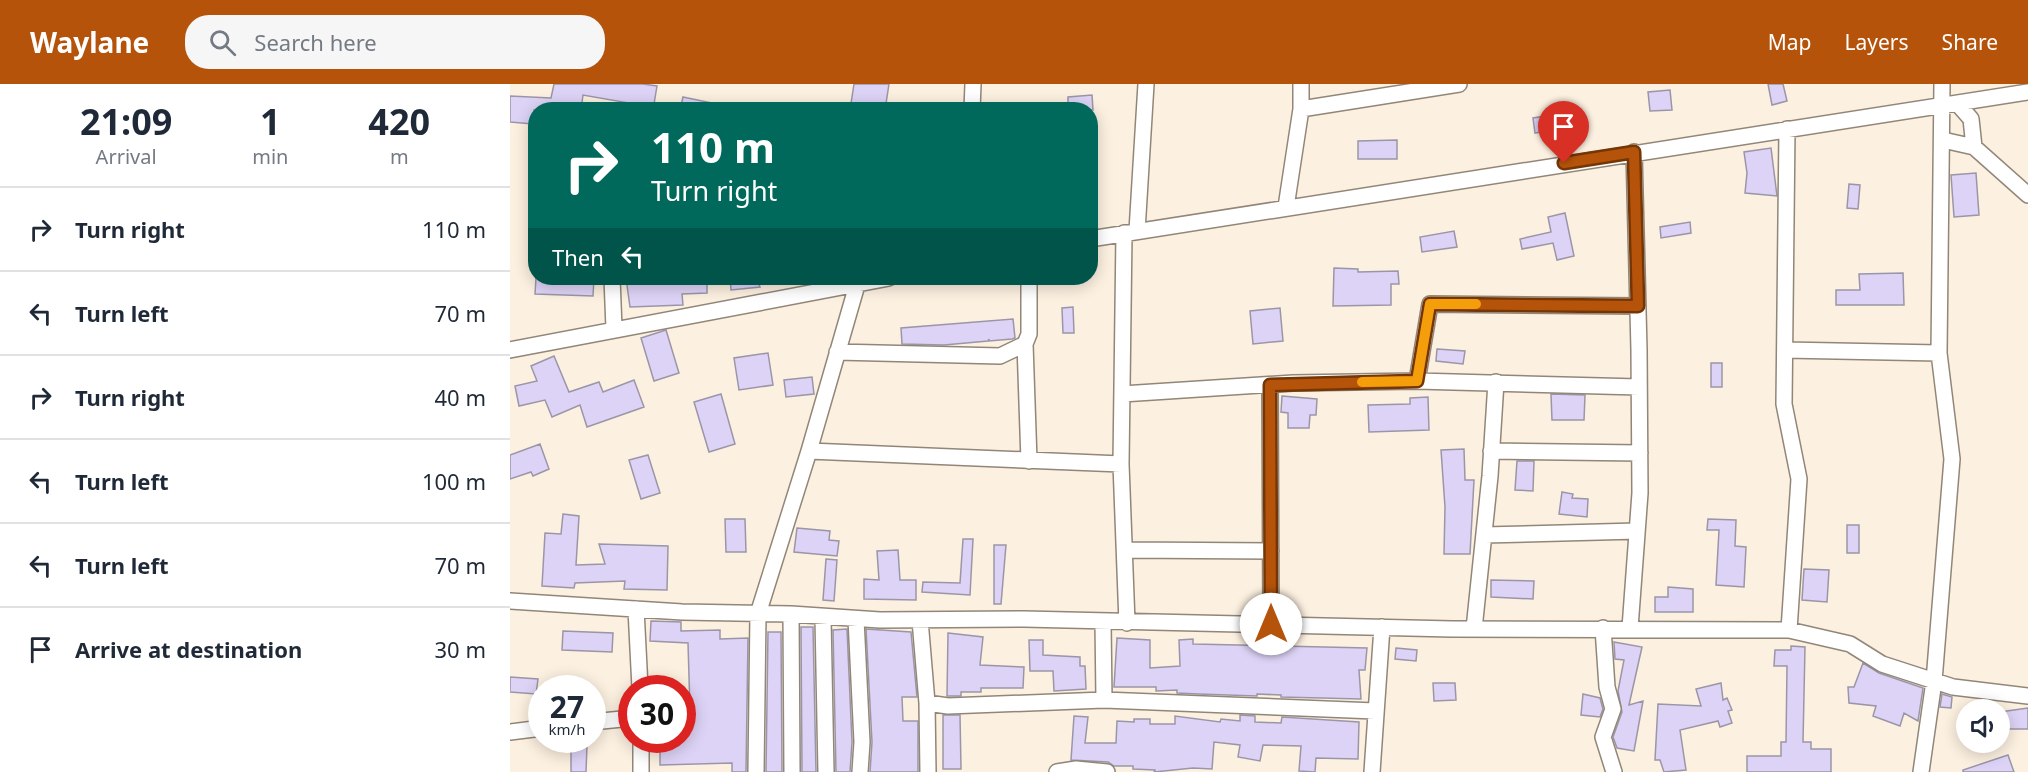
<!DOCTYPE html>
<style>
:root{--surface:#fff;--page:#f6f6f7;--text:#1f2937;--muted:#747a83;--line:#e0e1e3;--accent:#b45309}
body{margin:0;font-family:"Noto Sans",sans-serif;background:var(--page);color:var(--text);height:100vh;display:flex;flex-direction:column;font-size:22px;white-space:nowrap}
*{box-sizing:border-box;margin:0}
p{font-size:20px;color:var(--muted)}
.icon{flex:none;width:33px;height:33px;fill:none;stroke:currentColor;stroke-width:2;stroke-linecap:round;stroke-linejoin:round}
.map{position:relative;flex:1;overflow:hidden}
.side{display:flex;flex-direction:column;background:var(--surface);width:510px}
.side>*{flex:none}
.top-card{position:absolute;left:18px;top:18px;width:570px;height:183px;border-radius:24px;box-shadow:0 3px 15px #0003;background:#00695c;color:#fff;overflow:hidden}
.fabs{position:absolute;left:1446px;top:615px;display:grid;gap:12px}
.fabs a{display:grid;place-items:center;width:54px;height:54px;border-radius:50%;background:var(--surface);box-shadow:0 3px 15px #0003;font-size:30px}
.speed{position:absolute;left:18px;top:591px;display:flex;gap:12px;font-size:30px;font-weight:700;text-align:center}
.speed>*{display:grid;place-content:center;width:78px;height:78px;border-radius:50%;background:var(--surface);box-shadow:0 3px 15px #0003;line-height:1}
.speed small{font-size:15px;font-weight:400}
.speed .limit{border:9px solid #d22;background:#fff;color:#111}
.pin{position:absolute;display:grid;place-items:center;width:51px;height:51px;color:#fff;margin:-62px -26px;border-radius:50% 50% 50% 0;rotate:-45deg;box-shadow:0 0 6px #0007}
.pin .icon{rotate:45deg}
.me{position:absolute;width:66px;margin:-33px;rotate:0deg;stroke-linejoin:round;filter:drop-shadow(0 0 4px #0008)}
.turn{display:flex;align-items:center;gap:21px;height:126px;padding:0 24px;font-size:27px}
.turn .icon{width:78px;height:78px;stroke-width:2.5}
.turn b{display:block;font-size:42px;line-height:51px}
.then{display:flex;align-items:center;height:57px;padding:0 24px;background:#0003;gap:12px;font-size:22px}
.eta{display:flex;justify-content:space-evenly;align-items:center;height:102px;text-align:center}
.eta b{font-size:36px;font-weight:700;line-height:42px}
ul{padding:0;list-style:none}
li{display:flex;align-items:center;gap:18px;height:84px;padding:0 24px;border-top:2px solid var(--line)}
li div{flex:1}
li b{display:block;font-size:22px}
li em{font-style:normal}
header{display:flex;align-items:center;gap:36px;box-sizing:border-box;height:84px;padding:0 30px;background:var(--accent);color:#fff}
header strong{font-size:28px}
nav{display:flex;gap:33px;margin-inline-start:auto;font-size:21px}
.search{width:420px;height:54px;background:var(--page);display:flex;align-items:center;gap:15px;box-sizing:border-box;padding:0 21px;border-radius:24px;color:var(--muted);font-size:22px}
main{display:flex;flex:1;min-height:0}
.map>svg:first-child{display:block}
.building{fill:#ddd3f6;stroke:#9b96a7;stroke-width:1.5}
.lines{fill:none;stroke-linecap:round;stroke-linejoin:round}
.minor-casing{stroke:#918678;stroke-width:18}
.minor{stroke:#fff;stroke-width:15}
.route-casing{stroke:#753606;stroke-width:15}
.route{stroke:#b45309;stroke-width:10}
.slow{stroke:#f59e0b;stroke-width:10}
</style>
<header>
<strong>Waylane</strong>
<div class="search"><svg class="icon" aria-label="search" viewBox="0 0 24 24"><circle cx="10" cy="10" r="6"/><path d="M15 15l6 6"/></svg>Search here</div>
<nav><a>Map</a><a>Layers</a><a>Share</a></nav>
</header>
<main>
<section class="side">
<div class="eta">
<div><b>21:09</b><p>Arrival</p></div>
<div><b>1</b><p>min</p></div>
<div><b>420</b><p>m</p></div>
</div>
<ul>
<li><svg class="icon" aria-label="right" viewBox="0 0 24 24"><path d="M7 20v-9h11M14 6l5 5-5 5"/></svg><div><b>Turn right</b></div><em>110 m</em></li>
<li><svg class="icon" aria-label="left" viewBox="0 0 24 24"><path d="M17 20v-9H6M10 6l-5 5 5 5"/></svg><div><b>Turn left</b></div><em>70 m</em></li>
<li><svg class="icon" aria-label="right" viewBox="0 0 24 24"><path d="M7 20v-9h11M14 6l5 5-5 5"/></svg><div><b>Turn right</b></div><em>40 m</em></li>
<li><svg class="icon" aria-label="left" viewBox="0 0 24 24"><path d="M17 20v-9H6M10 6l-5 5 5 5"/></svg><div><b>Turn left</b></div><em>100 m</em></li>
<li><svg class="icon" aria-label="left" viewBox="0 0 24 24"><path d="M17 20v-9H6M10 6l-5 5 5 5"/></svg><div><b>Turn left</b></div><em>70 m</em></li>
<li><svg class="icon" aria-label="arrive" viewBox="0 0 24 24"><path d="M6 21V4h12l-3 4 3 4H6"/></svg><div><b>Arrive at destination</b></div><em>30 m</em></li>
</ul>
</section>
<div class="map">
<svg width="1518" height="688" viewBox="0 0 1518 688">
<rect width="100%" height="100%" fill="#fcf0e0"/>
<!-- building -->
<path class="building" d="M44 0H133L147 2 143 26H117L119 19 73 11 71 26H24L23 40 0 38V12L41 14Z
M344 0H379L375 26H340Z
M1258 0H1273L1277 17 1262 21Z
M1160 6 1162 26 1140 27 1138 8Z
M582 11 583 26H558V13Z
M173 13 207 20 206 26H170Z
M1061 28 1063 42 1025 49 1023 34Z
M887 56V75H848V57Z
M1261 64 1267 112 1235 109 1237 89 1234 68Z
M1466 89 1469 131 1444 133 1441 91Z
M1339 100 1350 101 1348 125 1337 124Z
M1055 129 1064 172 1047 176 1043 159 1012 165 1010 155 1041 148 1038 133Z
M1180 138 1181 149 1151 154 1150 143Z
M944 147 947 163 912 168 910 153Z
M824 184 848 185V188L888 187 889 200H881V221L823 222Z
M1393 189 1394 221H1326V206H1350L1349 190Z
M26 194H84L83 212 25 210Z
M116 194H197V209L172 210 173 221 120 223Z
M220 194H247L250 203 221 206Z
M563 223 564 249H553L552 224Z
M770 224 773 257 743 260 740 227Z
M503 235 505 254 502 255 479 257V255L478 257 434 261 392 260 391 244Z
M156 246 169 289 144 297 131 254Z
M927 265 955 267 953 280 926 277Z
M258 269 263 301 229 306 224 274Z
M44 272 59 308 89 298 93 308 124 296 134 323 77 343 70 321 42 333 35 316 9 322 5 302 27 297 21 282Z
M1201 279H1212V303H1201Z
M302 293 304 310 276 313 274 296Z
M211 310 225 360 199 368 184 318Z
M1041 310 1075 311 1074 336H1042Z
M772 312 807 315 806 331H800L799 344H778V329L771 328Z
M918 313 919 346 859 348 858 321 900 320V314Z
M30 360 39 385 23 392 21 388 0 395V371Z
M954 365 955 396H964L960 470H934L935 423 931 366Z
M138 371 150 409 131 415 119 376Z
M1007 377H1024L1023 407 1005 406Z
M1052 408 1063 410 1062 414 1078 415 1077 433 1049 430Z
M53 430 69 432 66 481 95 480 89 460 158 462 157 506 114 505 115 497 65 499 64 504 32 502 35 449 51 450Z
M215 435H235L236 468H216Z
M1198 435 1226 436 1225 462 1236 463 1234 503 1206 501 1209 446H1197Z
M1337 441H1349V469H1337Z
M287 444 320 447 319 456 329 457 327 472 284 468Z
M453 455H463L460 511 412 508 413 498 450 499Z
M484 461H496L491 520H484Z
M388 466 390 496H406V516L354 515V495L369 496 367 467Z
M316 475 327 476 324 517 313 516Z
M1294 485 1319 486 1317 518 1292 516Z
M981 496 1024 497 1023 515 981 513Z
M1158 503 1183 505V528H1145V513H1158Z
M141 537 171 538V547L210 546V555L238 554 236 688H222V679L150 681V656H172V626H180L178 559 140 557Z
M291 543H303L306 688H292Z
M337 545 342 658 340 688H326L323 546Z
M356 545 401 548 407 613H392L393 637H408V688H360L362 658Z
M53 547 103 549 102 568 52 566Z
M258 548H271L272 688H256Z
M438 549 473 553 470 581 514 583 513 604H471V608H451V612H437Z
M607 554 640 556V584L670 582 669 556 683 555V560L857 564 855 586H849L851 615 771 613V611L747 610V612L688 610 667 609V606L646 607V603H604Z
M519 556H533V571L570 573V582H575L576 605 544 607 543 587H520Z
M1104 558 1132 563 1119 621 1133 617 1124 667 1107 664 1103 653 1112 628 1108 607 1114 576 1105 575Z
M1281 562 1295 563 1293 658H1301V665H1321V688H1237V672H1271V658H1276L1277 582H1264L1265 566H1281Z
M886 564 907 566 906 577 885 575Z
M1353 579 1369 589 1413 604 1408 637 1394 629 1390 642 1363 632 1366 622 1339 619 1338 603H1344Z
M0 593 28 595 26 610 0 608Z
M923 599H945L946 616 924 617Z
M1211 599 1213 616 1217 614 1222 626 1218 627 1222 639 1210 643 1208 637 1170 646 1176 686 1154 688 1150 676H1145L1148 620 1191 622 1186 605Z
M1073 610 1090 614 1093 625 1090 633 1071 631Z
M1432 610 1442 613 1441 624 1430 623Z
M1518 624V645H1490V628Z
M433 631H450L451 685H433Z
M730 631 745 632V638L771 639 772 633 849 638 848 675 806 674 805 688 789 687 791 662 753 661 750 677 728 673 730 661 704 658 702 685 683 684 644 688 645 686 623 685V682H604L598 678 561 676 564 632 578 633 575 659H606L607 637 624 638V635H640V640H665V632L710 638 711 635 730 637Z
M61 661H77L76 688H61Z
M1498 671 1504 688H1453V686Z"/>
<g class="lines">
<!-- minor casing -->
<g class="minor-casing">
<path id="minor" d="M1447 19 1461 35 1464 63
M791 25 949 0
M462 26 463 0
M1277 45 1274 320 1289 395 1279 546
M1433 56 1464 63 1518 111
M776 123 791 25V0
M627 147 636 0
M614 149 611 380 617 539
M580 155 1518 8
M102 194 104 245
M519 194V250L515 260 519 377
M0 266 379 194
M1275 266 1429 269
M327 268 490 272 515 260
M907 297 920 220 1128 222
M760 301 761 540
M612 310 783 299 907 297 1129 303
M299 367 611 380
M981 367 1130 369
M974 451 1127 447
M616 466 761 467
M0 517 172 528 281 530 370 536 514 535 942 545 1279 546 1340 560 1372 580 1443 603 1518 612
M126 525 130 604
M281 530 282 688
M313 534 316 688
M346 535 352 658 350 688
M410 536 417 619 418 688
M593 538 594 616
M1093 544 1097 603 1103 625 1093 653 1104 688
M1120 544 1130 409 1129 266 1124 68
M964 545 980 392 986 298
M417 619 438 622 594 616 865 627
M82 638 122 634
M0 648 32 644
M131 656V688
M246 688 248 530 299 367 347 201
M547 688 566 685 597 688
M862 688 872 543
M1411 688 1424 597 1442 375 1429 269 1432 0"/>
</g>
<!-- minor -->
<use href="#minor" class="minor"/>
</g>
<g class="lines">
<!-- route casing -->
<g class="route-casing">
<path id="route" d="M761 540 760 301 907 297 920 220 1128 222 1124 68 1054 79"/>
</g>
<!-- route -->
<use href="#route" class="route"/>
<!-- slow -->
<path class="slow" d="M852 298 907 297 920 220H966"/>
</g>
</svg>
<div class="fabs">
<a><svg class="icon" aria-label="sound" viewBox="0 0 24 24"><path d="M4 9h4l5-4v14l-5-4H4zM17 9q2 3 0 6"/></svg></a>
</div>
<div class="speed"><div>27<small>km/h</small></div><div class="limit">30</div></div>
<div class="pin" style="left:1054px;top:79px;background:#d93025"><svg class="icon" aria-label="arrive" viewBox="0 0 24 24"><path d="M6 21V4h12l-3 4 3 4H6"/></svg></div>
<svg class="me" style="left:761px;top:540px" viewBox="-20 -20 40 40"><circle r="19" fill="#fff"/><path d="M0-13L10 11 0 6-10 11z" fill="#b45309"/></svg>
<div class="top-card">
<div class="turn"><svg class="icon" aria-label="right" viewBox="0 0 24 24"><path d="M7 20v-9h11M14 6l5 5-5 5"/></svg><div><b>110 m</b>Turn right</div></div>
<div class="then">Then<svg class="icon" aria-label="left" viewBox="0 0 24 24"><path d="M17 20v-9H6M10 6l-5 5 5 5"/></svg></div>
</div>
</div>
</main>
